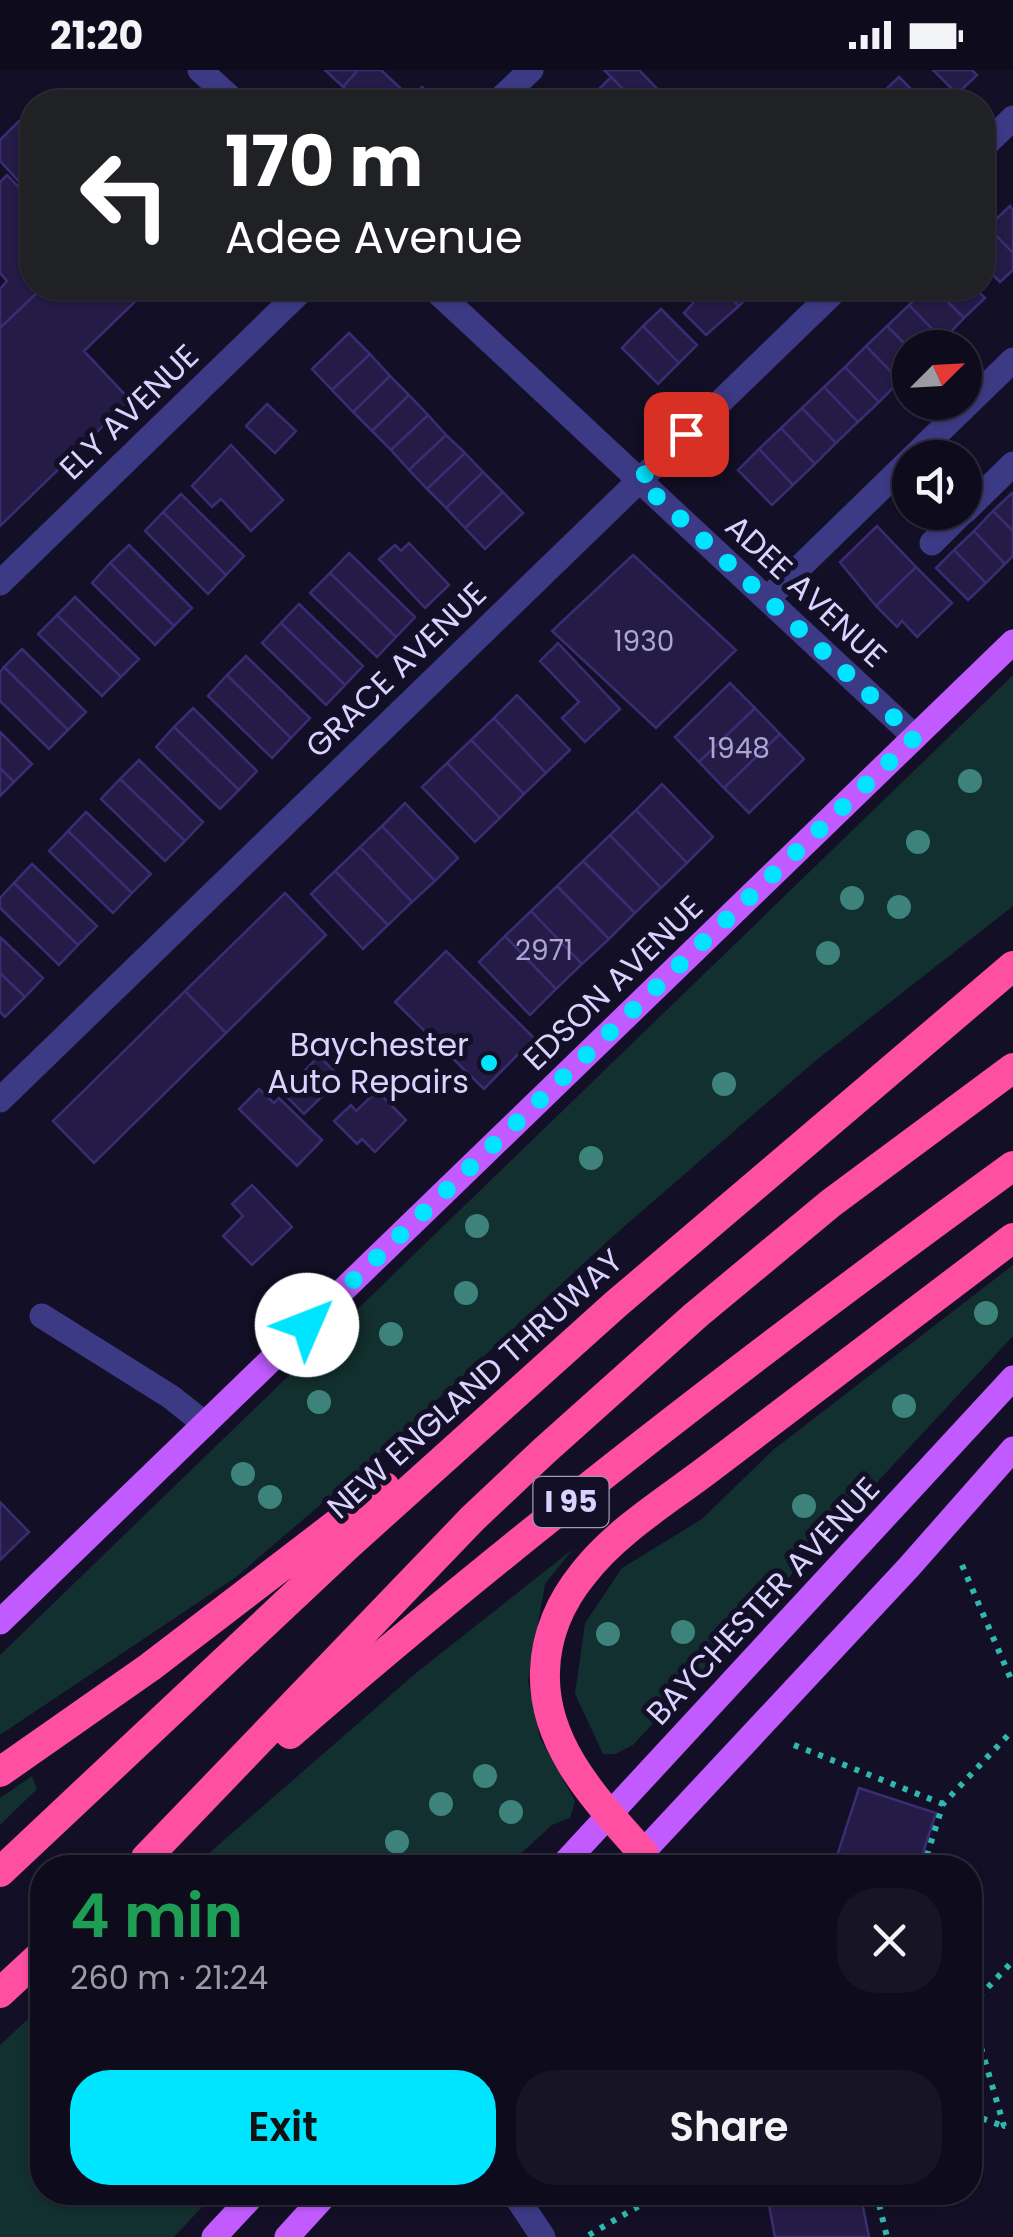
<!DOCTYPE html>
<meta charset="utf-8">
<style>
:root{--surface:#0e0b1c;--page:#171425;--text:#f1f3f6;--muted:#9b9ba3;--line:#2e2b3b;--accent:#00e5ff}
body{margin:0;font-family:Poppins,sans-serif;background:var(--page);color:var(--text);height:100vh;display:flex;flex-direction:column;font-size:38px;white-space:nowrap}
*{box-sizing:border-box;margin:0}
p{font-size:32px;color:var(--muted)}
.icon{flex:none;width:55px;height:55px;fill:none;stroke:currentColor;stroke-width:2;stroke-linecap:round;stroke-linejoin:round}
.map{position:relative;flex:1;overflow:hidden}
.sheet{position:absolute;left:30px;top:1785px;width:952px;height:350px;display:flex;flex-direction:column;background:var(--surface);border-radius:40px;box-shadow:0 2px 8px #0004,0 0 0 2px var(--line)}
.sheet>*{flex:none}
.top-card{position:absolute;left:20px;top:20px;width:975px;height:210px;border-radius:40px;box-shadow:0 2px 8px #0004,0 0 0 2px var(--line);background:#202124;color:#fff;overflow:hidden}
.needle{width:65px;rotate:66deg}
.tools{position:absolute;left:892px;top:260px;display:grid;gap:20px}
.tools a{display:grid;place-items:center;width:90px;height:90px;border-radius:50%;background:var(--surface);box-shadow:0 2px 8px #0004,0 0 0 2px var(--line);font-size:50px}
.pin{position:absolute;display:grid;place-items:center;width:85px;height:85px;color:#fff;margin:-42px;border-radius:20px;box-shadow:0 5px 15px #0006}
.me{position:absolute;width:110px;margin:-55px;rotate:46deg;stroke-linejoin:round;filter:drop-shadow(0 0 8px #0008)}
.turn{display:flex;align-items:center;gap:35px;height:210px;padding:0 40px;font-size:45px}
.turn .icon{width:130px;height:130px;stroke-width:2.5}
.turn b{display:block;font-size:70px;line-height:85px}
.round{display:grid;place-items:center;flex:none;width:105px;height:105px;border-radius:40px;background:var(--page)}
.summary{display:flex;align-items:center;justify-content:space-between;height:170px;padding:0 40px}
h1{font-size:60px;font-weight:600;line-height:75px;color:#1e9e55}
.primary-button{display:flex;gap:20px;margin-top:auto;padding:20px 40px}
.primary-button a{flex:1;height:115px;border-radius:40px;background:var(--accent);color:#111;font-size:40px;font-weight:600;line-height:115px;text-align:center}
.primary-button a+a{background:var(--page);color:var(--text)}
.status{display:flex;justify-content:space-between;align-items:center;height:70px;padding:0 50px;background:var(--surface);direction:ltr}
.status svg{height:28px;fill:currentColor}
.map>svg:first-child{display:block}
.green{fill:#12302f}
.building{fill:#241b47;stroke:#3b2d73;stroke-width:2.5}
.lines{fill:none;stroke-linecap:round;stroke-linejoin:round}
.path{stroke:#2fb8b0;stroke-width:6;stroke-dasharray:5 8;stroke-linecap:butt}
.minor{stroke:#3d3a85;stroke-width:25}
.major{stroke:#c25bff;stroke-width:25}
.highway{stroke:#ff4fa3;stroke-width:30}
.tree{fill:#3d827b}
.route{stroke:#00e5ff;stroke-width:18;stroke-dasharray:0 32.4}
.poi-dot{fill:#00e5ff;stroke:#130f26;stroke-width:4}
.labels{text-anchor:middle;stroke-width:10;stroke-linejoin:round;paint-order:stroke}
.number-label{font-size:28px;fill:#aca6d1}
.shield{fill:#130f26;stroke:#9e99be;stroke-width:2.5}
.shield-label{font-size:30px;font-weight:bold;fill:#d9d4ff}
.street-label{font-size:32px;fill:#d9d4ff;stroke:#130f26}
.poi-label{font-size:32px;fill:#d9d4ff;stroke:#130f26;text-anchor:end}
</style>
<div class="status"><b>21:20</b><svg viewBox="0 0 49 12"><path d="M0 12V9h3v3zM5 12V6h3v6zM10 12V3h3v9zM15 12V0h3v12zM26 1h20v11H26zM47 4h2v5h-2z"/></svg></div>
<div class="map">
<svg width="1013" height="2167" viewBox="0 0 1013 2167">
<rect width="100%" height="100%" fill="#130f26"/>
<!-- green -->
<path class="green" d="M1013 605V836L814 992 611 1168 368 1394 236 1507 0 1665V1585Z
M1013 1195V1266L633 1675 615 1684H603L575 1624 585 1553 622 1498 702 1449 773 1380Z
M573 1479 545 1514 528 1611 540 1668 575 1731 570 1748 552 1755 506 1797 192 1798 416 1603Z
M32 1706 37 1719 0 1755V1728Z
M42 1936V2122L215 2123 174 2167H0V1975Z"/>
<!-- building -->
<path class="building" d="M325 0H358L343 17Z
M358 0H381L413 30 360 32 343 17Z
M604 0H639L670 32H636Z
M933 0H972L977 5 957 24Z
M611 7 636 32H595L590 28Z
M899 7 924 32H890L881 24Z
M422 17 439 32H417L412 28Z
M32 49V105L22 115 0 91V70L19 51 25 57Z
M7 105 32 131V218H42L0 258V219L7 211 0 203V112Z
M1010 136 1013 140V183L988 157Z
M988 157 1013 183V200L1000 212 982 194V163Z
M42 218H149L84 281 130 330 0 456V258Z
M684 218H720L739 236 706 265 684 243 693 233 681 221Z
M720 218H757L739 236Z
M926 218H934L964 248 943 270 909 235Z
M934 218H975L985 228 964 248Z
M909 235 943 270 935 278 910 279 887 256Z
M661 239 697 275 679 293 643 256Z
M643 256 679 293 658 314 622 278Z
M887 256 910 279V301L900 311 866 276Z
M349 263 370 284 332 320 312 299Z
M866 276 900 311 879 332 845 297Z
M370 284 390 306 353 342 332 320Z
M845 297 879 332 858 352 824 317Z
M390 306 409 325 372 361 353 342Z
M824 317 858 352 836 373 802 338Z
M409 325 428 345 391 380 372 361Z
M267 334 296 361 275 383 246 356Z
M802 338 836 373 815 394 781 358Z
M428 345 446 365 409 400 391 380Z
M781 358 815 394 793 415 759 379Z
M446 365 465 383 427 419 409 400Z
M231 375 283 430 251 461 221 429 212 437 192 416Z
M759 379 793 415 772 435 738 400Z
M465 383 483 402 446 438 427 419Z
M483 402 503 422 465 458 446 438Z
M503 422 523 443 485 479 465 458Z
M1012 423 1013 424V461L993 441Z
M181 424 244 486 226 505 163 442Z
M993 441 1013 461V486L1005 494 974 461Z
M163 442 226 505 208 524 145 461Z
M877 456 916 497 876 536 840 492Z
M974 461 1005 494 986 513 954 480Z
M409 473 449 515 425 538 379 489 395 475 401 481Z
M129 475 192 538 174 556 110 493Z
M954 480 986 513 968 530 936 498Z
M349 483 415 547 396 567 330 503Z
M633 485 736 580 656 658 552 561Z
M110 493 174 556 155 575 92 513Z
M916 497 952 533 917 567 902 551 897 557 876 536Z
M330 503 396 567 377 587 310 523Z
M75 527 139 589 121 607 57 545Z
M299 534 363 596 345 615 281 553Z
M57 545 121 607 102 626 38 564Z
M281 553 345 615 326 635 262 573Z
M558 573 620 639 585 672 562 648 579 632 540 591Z
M22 579 86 642 68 660 4 597Z
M246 586 310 648 291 668 227 605Z
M4 597 68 660 49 679 0 631V602Z
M227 605 291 668 272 688 208 626Z
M730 613 755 638 699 692 675 667Z
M517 625 570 680 546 703 494 648Z
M193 638 257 701 239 720 174 657Z
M755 638 780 664 724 718 699 692Z
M494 648 546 703 524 724 471 670Z
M174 657 239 720 220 739 156 677Z
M0 662 32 694 14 712 0 698Z
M780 664 804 689 749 743 724 718Z
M471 670 524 724 500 748 447 693Z
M139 690 203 752 185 771 120 709Z
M447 693 500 748 475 772 422 717Z
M0 698 14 712 0 726Z
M120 709 185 771 165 791 101 729Z
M662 714 713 767 687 793 636 740Z
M405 733 458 788 435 811 382 756Z
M636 740 687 793 661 818 610 765Z
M86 742 151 804 132 823 68 761Z
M382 756 435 811 412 832 360 777Z
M68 761 132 823 113 843 49 781Z
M610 765 661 818 635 843 583 791Z
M360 777 412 832 388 855 335 801Z
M583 791 635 843 609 869 557 816Z
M32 794 97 856 78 875 14 813Z
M335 801 388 855 363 879 311 824Z
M14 813 78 875 59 895 0 838V828Z
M557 816 609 869 582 894 531 841Z
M285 823 326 865 226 963 185 921Z
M531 841 582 894 556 919 505 866Z
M505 866 556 919 530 945 479 892Z
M0 867 43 908 25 927 0 903Z
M446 881 534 968 484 1019 395 932Z
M0 903 25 927 5 947 0 942Z
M185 921 226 963 94 1093 53 1051Z
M319 986 341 1008 304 1044 283 1023Z
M259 1019 274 1033 279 1028 322 1070 297 1096 239 1039Z
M377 1021 406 1050 375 1082 362 1069 357 1074 334 1051 351 1035 356 1041Z
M252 1115 292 1157 252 1195 223 1166 243 1146 232 1134Z
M0 1432 29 1462 0 1490Z
M859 1718 936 1743 918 1798H833Z
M776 2122H860L869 2167H775L767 2124Z"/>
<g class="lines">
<!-- path -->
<path class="path" d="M962 1495 1013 1614
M794 1675 943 1734
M923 1798 943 1734 1013 1660
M970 1936 1013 1891
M970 1940 1004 2056H1013
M970 2044 1003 2056
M876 2122 887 2167
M589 2165 663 2122"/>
<!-- minor -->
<path class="minor" d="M200 0 235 32
M497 32 531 0
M982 78 1013 48
M433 218 915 667
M912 388 1013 290
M965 441 1013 394
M932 473 963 442
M0 513 304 218
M767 529 910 390
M0 1030 838 218
M42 1246 171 1327 205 1354
M513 2122 543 2167"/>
<!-- major -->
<path class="major" d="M0 1552 1013 572
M560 1798 1013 1308
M628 1798 909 1497 1013 1379
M214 2167 256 2122
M287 2167 328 2122"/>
<!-- highway -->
<path class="highway" d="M290 1664C521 1463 765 1276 1013 1096
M0 1702 150 1597 385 1417
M643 1783C597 1731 542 1675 545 1601 546 1565 561 1531 583 1504 616 1461 668 1430 711 1397 811 1320 913 1245 1013 1168
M146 1788 472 1449 544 1381 696 1245 831 1133 1013 998
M0 1802 347 1476 616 1234 1013 896
M0 1923 42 1884"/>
</g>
<!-- trees -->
<g class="tree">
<circle cx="970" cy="711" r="12"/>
<circle cx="918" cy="772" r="12"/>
<circle cx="852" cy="828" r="12"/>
<circle cx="899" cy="837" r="12"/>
<circle cx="828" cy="883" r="12"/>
<circle cx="724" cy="1014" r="12"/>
<circle cx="591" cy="1088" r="12"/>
<circle cx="477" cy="1156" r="12"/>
<circle cx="466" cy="1223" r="12"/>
<circle cx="986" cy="1243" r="12"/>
<circle cx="391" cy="1264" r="12"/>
<circle cx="319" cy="1332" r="12"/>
<circle cx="904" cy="1336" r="12"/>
<circle cx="243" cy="1404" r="12"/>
<circle cx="270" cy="1427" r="12"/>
<circle cx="804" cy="1436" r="12"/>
<circle cx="683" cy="1562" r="12"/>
<circle cx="608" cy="1564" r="12"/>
<circle cx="485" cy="1706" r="12"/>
<circle cx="441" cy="1734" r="12"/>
<circle cx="511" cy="1742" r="12"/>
<circle cx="397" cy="1772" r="12"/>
</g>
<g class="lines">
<!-- route -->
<path class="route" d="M307 1255 915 667 639 410 686 364"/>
</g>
<!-- markers -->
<circle class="poi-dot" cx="489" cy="993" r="10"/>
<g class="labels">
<!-- number labels -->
<g class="number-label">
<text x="644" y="581">1930</text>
<text x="739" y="688">1948</text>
<text x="544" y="890">2971</text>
</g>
<!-- shield labels -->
<rect class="shield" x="533.5" y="1407" width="75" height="50" rx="8"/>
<g class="shield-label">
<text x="571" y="1442">I 95</text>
</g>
<!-- street labels -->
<g class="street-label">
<text transform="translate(129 342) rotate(-44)" y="11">ELY AVENUE</text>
<text transform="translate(806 521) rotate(43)" y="11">ADEE AVENUE</text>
<text transform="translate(396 600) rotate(-44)" y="11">GRACE AVENUE</text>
<text transform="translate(613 913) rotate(-44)" y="11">EDSON AVENUE</text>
<text transform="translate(475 1314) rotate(-42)" y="11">NEW ENGLAND THRUWAY</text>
<text transform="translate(763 1531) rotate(-47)" y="11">BAYCHESTER AVENUE</text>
</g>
<!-- poi labels -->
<g class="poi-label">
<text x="469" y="986">Baychester<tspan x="469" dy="37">Auto Repairs</tspan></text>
</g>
</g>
</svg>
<div class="tools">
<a><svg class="needle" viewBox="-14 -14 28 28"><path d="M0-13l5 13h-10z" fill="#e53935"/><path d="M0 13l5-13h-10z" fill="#9b9ba3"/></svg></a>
<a><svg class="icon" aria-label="sound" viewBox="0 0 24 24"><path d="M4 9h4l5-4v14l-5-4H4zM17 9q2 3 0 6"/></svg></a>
</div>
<div class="pin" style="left:686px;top:364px;background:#d93025"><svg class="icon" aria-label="arrive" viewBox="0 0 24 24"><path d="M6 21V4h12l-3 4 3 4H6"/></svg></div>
<svg class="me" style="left:307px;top:1255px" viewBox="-20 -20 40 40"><circle r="19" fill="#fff"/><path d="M0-13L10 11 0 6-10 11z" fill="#00e5ff"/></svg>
<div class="top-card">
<div class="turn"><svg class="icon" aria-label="left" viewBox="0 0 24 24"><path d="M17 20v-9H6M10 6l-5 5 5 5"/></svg><div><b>170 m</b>Adee Avenue</div></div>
</div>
<section class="sheet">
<div class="summary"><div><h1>4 min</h1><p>260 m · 21:24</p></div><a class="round"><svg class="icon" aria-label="close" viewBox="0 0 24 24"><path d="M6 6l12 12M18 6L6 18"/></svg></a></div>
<div class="primary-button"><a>Exit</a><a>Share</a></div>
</section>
</div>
